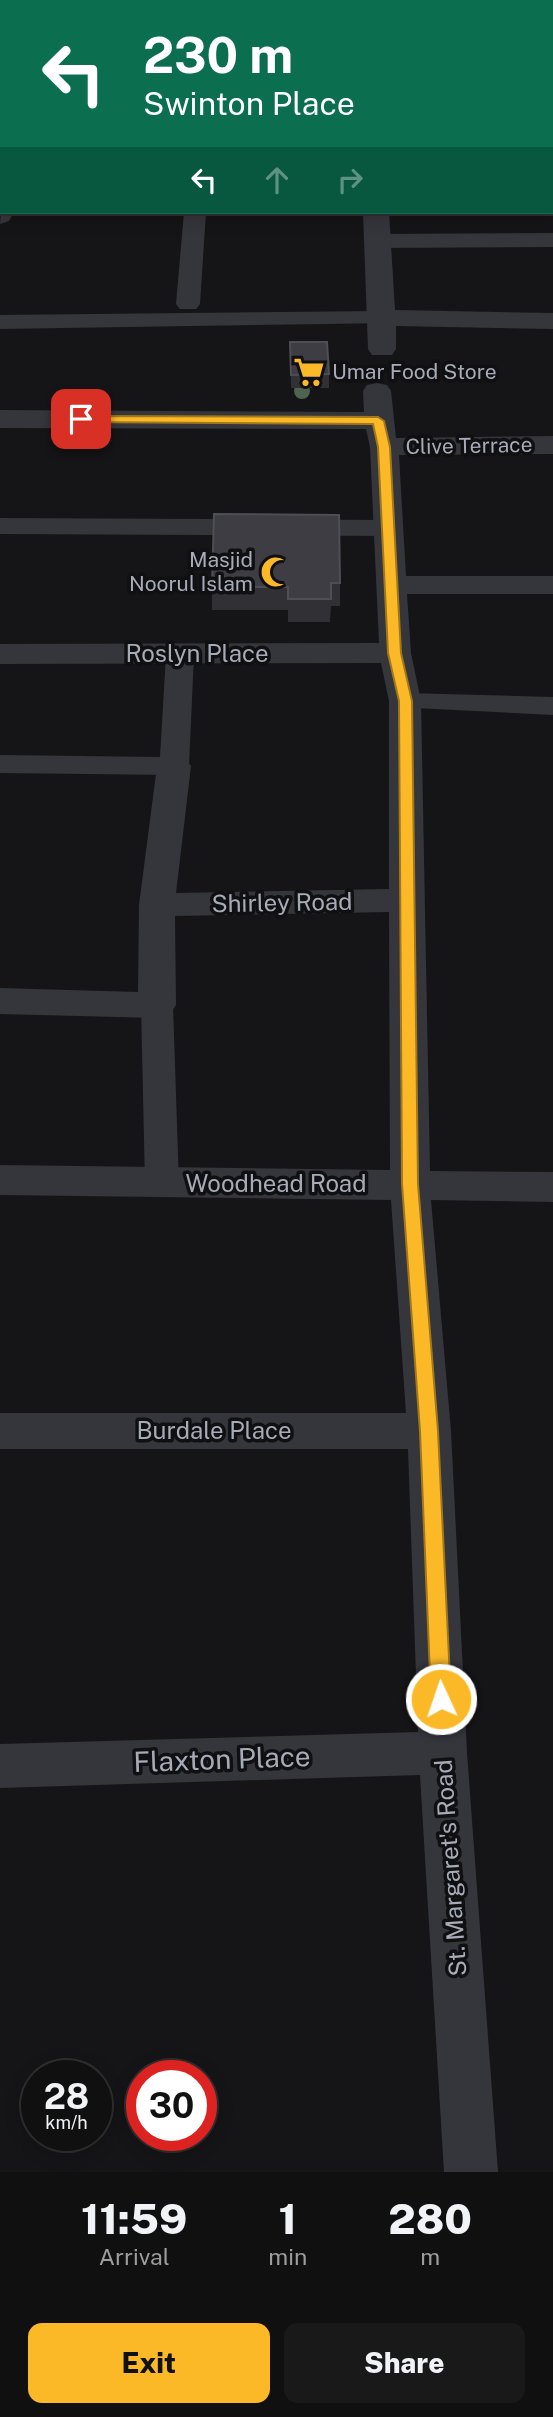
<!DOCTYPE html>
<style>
:root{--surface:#101011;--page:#19191a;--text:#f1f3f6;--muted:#9c9d9f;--line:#303031;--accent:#fbb928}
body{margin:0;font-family:"Public Sans",sans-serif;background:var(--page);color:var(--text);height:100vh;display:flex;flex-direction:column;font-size:26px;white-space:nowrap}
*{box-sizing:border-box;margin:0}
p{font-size:23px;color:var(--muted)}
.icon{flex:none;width:38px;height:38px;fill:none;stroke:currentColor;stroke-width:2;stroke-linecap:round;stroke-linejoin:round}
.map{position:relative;height:2172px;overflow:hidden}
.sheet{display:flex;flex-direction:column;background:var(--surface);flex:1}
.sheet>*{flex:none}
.top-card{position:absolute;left:0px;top:0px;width:553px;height:214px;box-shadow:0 4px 18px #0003,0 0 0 2px var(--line);background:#0b6e4f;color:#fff;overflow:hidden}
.speed{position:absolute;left:21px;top:2060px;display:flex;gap:14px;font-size:35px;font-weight:700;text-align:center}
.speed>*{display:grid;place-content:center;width:91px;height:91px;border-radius:50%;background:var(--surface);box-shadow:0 4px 18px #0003,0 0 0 2px var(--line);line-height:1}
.speed small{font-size:18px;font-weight:400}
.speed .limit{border:10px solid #d22;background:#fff;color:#111}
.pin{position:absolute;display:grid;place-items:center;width:60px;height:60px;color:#fff;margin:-30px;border-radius:14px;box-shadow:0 4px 10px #0006}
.me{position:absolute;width:77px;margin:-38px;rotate:357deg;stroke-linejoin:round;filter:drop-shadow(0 0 5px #0008)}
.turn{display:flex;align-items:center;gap:24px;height:147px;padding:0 28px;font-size:32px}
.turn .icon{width:91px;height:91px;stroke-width:2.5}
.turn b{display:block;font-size:49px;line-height:60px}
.lanes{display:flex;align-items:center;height:66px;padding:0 28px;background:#0003;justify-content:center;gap:35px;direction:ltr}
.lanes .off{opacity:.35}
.eta{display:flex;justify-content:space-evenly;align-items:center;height:119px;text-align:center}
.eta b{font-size:42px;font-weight:800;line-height:49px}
.action{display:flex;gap:14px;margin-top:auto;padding:14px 28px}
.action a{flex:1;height:80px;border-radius:14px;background:var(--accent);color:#111;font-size:28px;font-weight:800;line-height:80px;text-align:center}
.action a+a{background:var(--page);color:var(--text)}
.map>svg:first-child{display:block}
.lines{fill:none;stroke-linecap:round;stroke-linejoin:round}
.service{fill:#35363c;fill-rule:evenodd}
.minor{fill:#35363c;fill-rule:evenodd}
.tertiary{fill:#35363c;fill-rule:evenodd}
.tree{fill:#4e6450}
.wall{fill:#313035}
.shaded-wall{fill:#202023}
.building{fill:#3d3d43;stroke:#4e4f55;stroke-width:2}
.route{fill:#fbb928;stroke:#a3781a;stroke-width:2}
.labels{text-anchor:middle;stroke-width:7;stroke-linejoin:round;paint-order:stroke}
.far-poi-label{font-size:21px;fill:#a6abb8;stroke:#101012;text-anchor:start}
.far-street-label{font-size:21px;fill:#a6abb8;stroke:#101012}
.street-label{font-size:24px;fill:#a6abb8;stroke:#101012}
.near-street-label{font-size:28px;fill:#a6abb8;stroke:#101012}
</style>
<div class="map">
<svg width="553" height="2172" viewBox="0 0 553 2172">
<rect width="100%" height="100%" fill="#151517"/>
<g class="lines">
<!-- service -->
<path class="service" d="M551 88H553V100H551Z
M184 212H206L200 304 196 309H180L176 304Z
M553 233V247L375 248 364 241 375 234Z
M384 311 392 313 396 318 392 323 0 329V315Z
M0 518 387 520 396 522 400 528 396 534 387 536 0 534Z
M180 647 190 649 194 655 189 766 184 772 174 775 0 773V755L160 757 166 655 170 649Z
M405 693 553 697V715L395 707 391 701 395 695Z
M157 994 168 997 173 1005 179 1184 174 1193 162 1197 150 1193 145 1184 141 1005 146 997Z"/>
<!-- minor -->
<path class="minor" d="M237 0H259V2H237Z
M551 157H553V171H551Z
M2 200V212H14L9 221 0 224Z
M363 212H389L395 310 553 313V329L396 326V349L392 355H372L368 349Z
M377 383 387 385 391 391 396 438 553 436V454L399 455 406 576H553V594H407L411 653 421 701 430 1171 553 1172V1202L431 1200 451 1431 467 1753 498 2172H444L420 1775 0 1788V1744L418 1732 408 1449H0V1413H406L391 1200 0 1195V1165L390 1170 389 912 175 916 176 1005 170 1014 157 1018 0 1014V988L138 992 139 905 157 766 162 759 174 756 186 759 191 766 176 893 389 889V701L381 663 0 664V644L379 643 370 447 366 429 0 428V410L364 412 363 391 367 385Z"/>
<!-- tertiary -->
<path class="tertiary" d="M551 16H553V30H551Z
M0 19H2V33H0Z"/>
</g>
<!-- trees -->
<circle class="tree" cx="302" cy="391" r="8"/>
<!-- wall -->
<path class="wall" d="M330 0H451L445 2H330Z
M540 0H553V6H551V2H541Z
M290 342 329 374V388H291Z
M340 583V606H331L330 622H288V610H212V587Z"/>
<!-- shaded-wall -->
<path class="shaded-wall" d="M413 0H446L445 2H413Z"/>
<!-- building -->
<path class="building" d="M290 342H327L329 374 291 375Z
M214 514 339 515 340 583H331V599H288V587H212Z"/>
<!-- route -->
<path class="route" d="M81 416 378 417 384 421 390 447 401 653 412 701 418 1184 438 1431 451 1699 448 1705 441 1708 434 1705 431 1699 420 1431 402 1184 399 701 388 653 378 447 373 424 77 422V417Z"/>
<!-- icons -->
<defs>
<g id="supermarket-bare" transform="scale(2.415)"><path d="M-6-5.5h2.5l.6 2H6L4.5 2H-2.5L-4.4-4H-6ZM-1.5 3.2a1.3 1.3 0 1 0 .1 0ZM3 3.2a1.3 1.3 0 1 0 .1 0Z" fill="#fbb928" stroke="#101012" stroke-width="2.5" paint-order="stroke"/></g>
<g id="mosque-bare" transform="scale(2.415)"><path d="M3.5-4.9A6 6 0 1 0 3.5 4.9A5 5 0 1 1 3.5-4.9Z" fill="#fbb928" stroke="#101012" stroke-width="2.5" paint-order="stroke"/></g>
</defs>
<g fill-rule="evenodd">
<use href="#supermarket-bare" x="309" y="372"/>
<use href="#mosque-bare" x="276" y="572"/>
</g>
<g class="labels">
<!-- far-poi labels -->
<g class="far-poi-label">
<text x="332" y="379">Umar Food Store</text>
<text x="253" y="567" text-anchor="end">Masjid<tspan x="253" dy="24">Noorul Islam</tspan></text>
</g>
<!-- far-street labels -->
<g class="far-street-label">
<text transform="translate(469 446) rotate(-1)" y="7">Clive Terrace</text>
</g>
<!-- street labels -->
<g class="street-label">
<text x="197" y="662">Roslyn Place</text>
<text transform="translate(282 903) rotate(-1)" y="8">Shirley Road</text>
<text x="276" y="1192">Woodhead Road</text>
<text x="214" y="1439">Burdale Place</text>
<text transform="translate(451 1868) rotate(-94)" y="8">St. Margaret's Road</text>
</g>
<!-- near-street labels -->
<g class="near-street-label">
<text transform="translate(222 1759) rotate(-2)" y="10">Flaxton Place</text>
</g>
</g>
</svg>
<div class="speed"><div>28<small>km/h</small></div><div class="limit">30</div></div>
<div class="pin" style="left:81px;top:419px;background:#d93025"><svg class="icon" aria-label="arrive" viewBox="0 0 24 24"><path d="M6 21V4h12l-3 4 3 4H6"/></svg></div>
<svg class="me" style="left:441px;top:1699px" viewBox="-20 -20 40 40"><circle r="17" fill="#fbb928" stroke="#fff" stroke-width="3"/><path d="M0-11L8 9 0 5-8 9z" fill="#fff"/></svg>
<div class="top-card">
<div class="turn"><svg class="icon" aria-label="left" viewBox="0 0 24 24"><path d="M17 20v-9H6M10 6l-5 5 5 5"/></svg><div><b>230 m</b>Swinton Place</div></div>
<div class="lanes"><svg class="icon" aria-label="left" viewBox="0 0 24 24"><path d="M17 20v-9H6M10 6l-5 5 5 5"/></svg><svg class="icon off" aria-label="ahead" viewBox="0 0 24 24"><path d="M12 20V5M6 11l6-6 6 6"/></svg><svg class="icon off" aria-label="right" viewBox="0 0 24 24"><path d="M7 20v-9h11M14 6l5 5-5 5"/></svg></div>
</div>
</div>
<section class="sheet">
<div class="eta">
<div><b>11:59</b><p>Arrival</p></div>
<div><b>1</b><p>min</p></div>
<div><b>280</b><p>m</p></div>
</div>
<div class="action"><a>Exit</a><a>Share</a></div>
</section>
